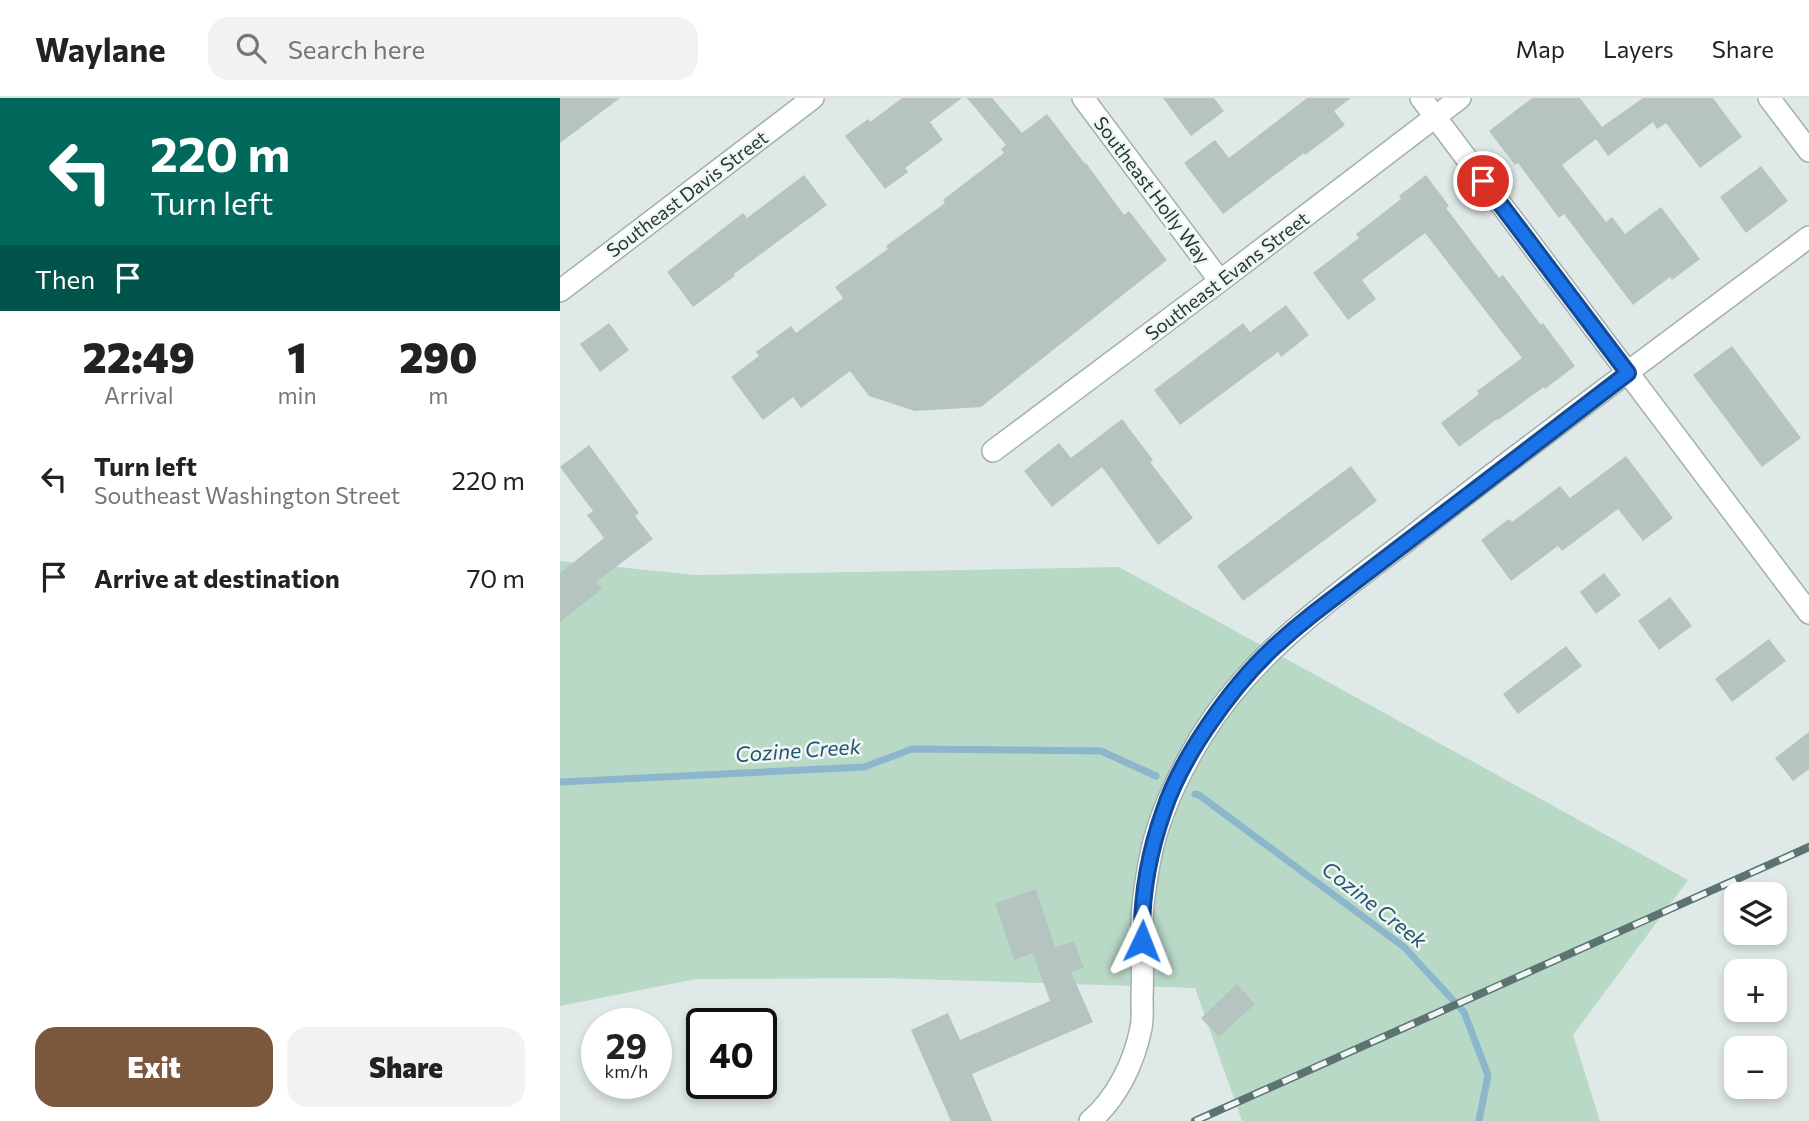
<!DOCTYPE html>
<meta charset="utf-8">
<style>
:root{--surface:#fff;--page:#f2f2f2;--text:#222;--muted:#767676;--line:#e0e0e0;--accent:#7b573d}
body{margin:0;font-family:Commissioner,sans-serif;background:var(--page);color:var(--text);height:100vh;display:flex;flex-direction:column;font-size:26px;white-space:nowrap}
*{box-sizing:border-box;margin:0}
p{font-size:23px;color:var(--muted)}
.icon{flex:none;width:38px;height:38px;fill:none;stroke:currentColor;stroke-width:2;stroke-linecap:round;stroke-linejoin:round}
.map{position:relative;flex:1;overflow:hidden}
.side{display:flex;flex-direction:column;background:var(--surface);width:560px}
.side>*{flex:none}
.banner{background:#00695c;color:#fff;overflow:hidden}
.fabs{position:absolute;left:1164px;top:784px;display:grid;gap:14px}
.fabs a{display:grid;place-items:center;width:63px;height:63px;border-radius:14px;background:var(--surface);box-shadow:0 4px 10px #0003;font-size:35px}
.speed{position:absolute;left:21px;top:910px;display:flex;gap:14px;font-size:35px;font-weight:700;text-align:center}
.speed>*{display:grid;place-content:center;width:91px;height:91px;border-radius:50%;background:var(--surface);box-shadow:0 4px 10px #0003;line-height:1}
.speed small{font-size:18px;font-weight:400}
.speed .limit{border:4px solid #111;border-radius:10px;background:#fff;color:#111}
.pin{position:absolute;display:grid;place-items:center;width:60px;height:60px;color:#fff;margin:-30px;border:4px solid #fff;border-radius:50%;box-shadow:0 2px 7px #0007}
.me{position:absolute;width:77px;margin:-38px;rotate:2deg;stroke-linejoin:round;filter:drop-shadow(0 0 5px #0008)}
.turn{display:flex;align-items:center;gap:24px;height:147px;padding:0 35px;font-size:32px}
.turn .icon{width:91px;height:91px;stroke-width:2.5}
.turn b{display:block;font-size:49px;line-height:60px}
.then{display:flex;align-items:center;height:66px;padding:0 35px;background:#0003;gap:14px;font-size:26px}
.eta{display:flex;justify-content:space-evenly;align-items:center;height:119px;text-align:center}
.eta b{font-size:42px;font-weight:800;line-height:49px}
.primary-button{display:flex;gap:14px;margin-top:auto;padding:14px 35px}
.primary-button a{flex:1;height:80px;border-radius:21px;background:var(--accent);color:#fff;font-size:28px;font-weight:800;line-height:80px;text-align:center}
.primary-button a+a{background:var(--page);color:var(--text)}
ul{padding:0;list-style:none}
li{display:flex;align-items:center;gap:21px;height:98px;padding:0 35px}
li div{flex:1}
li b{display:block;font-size:26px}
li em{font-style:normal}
header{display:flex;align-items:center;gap:42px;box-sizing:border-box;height:98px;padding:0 35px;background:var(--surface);border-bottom:2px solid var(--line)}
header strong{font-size:33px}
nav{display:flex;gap:38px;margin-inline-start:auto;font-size:24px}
.search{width:490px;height:63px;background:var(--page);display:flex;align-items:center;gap:18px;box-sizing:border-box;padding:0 24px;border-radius:21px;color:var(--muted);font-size:26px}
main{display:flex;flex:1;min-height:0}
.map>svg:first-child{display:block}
.green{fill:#b9d9c7}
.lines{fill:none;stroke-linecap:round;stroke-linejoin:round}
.stream{stroke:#8bb6cb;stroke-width:7}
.building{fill:#b5c4c0}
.minor-casing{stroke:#a3b0ae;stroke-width:24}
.tertiary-casing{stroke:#a3b0ae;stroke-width:24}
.minor{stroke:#fff;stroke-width:21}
.tertiary{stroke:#fff;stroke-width:21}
.rail-casing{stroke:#5c7471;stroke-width:8}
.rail{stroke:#eff6f4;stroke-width:5;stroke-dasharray:16;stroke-linecap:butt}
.route-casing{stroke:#114b97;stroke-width:18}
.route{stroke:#1a73e8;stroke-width:12}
.labels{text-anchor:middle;stroke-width:5;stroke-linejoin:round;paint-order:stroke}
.street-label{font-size:19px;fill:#223836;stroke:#eff6f4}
.water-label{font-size:21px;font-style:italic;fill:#21556f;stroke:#eff6f4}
</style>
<header>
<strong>Waylane</strong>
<div class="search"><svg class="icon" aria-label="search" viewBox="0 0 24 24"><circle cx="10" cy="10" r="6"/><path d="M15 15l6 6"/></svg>Search here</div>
<nav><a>Map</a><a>Layers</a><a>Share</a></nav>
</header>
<main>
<section class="side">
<div class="banner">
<div class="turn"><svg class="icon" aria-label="left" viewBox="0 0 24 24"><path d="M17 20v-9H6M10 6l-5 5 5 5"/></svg><div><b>220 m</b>Turn left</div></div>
<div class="then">Then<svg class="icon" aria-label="arrive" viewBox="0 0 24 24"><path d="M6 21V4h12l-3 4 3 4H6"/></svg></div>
</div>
<div class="eta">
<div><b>22:49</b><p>Arrival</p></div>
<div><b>1</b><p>min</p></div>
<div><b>290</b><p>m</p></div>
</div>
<ul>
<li><svg class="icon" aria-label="left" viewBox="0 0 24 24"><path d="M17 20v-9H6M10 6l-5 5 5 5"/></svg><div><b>Turn left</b><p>Southeast Washington Street</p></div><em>220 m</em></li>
<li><svg class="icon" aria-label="arrive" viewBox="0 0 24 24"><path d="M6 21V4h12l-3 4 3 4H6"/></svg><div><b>Arrive at destination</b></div><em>70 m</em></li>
</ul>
<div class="primary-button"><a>Exit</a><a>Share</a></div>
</section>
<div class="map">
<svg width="1249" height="1023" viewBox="0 0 1249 1023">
<rect width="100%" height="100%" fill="#dfe9e7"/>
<!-- green -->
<path class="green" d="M0 463 135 477 559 469 1128 782 1013 937 1040 1023H682L635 890 324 880 136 881 0 908Z"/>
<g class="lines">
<!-- stream -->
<path class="stream" d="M0 684 304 669 352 651 541 653 596 678
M635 696 639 697 844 849 904 914 928 977 919 1023"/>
</g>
<!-- building -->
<path class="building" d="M0 0H60L0 45Z
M342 0H402L370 24 383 42 345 70 348 74 325 91 285 38 308 21 310 24Z
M407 0H432L462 35 487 16 525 66 526 65 564 117 569 113 607 162 421 309 355 313 309 298 290 273 241 310 233 299 203 322 171 279 199 258 196 254 231 228 236 235 283 200 275 189 328 151 326 148 385 105 383 102 444 55 441 51 446 47Z
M603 0H654L664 13 631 38Z
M747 0H791L774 13 785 27 745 57 744 55 663 116 624 65 655 42 669 60Z
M972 0H1020L1042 29 1083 0H1153L1182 39 1140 70 1106 25 1097 31 1093 24 1048 58 1036 41 1002 67 1046 124 1052 119 1065 136 1101 109 1140 161 1112 182 1110 179 1073 207 1004 116 999 120 958 65 955 67 929 33Z
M1201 68 1228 103 1186 135 1160 99Z
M244 77 267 107 174 176 175 178 133 209 107 174 183 115 187 120Z
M866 77 889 108 886 110 939 180 943 177 981 227 983 225 1015 268 985 291 984 289 938 322 937 321 899 349 881 325 919 296 917 293 962 260 865 135 802 182 816 201 788 222 753 175 799 140 796 136 841 101 839 98Z
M726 207 749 237 721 259 718 254 620 327 594 292 683 225 690 234Z
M49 225 69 252 40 274 20 246Z
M1172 248 1241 340 1202 369 1133 277Z
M562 321 593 362 590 364 633 420 598 447 542 369 492 409 464 373 499 345 511 360Z
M29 347 79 415 75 418 93 441 36 484 42 491 0 524V475L44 440 27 417 33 413 0 369Z
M1066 358 1113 420 1083 443 1058 411 1002 453 998 448 951 483 921 442 949 421 952 424 1000 388 1010 400Z
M791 368 817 403 683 503 657 468Z
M1044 475 1061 497 1036 516 1020 494Z
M1110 499 1132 528 1099 552 1078 523Z
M1209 541 1226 563 1172 604 1155 581Z
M1006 548 1022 568 958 616 943 596Z
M1249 634V671L1233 683 1215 660Z
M476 791 495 849 514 843 524 870 511 874 533 924 412 976 432 1023H391L351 932 388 915 400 942 490 903 473 855 454 862 435 805Z
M677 886 695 906 659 939 641 920Z"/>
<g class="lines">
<!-- minor casing -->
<g class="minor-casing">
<path id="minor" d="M523 0 660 183
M861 0 1249 515
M433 353 660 183 900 0"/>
</g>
<!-- tertiary casing -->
<g class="tertiary-casing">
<path id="tertiary" d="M1209 0 1249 53
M0 193 253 0
M530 1023C557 1000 574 965 581 930 583 920 582 909 582 900 583 876 582 851 582 827 582 806 586 782 590 761 598 718 618 677 641 639 695 550 783 493 863 430 990 331 1120 235 1249 139"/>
</g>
<!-- minor -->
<use href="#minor" class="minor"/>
<!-- tertiary -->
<use href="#tertiary" class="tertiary"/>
<!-- rail casing -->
<g class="rail-casing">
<path id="rail" d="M635 1023 1249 749"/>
</g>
<!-- rail -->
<use href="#rail" class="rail"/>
</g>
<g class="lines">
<!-- route casing -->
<g class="route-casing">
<path id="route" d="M582 843C581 799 589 754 604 712 622 658 672 588 713 550 726 538 740 526 754 515L1068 275 923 83"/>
</g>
<!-- route -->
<use href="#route" class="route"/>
</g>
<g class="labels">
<!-- street labels -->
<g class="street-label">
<text transform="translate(592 92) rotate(53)" y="7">Southeast Holly Way</text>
<text transform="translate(127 96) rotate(-37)" y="7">Southeast Davis Street</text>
<text transform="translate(667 178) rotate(-37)" y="7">Southeast Evans Street</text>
</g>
<!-- water labels -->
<g class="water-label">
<text transform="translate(238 653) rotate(-4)" y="7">Cozine Creek</text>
<text transform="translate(814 807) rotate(38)" y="7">Cozine Creek</text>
</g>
</g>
</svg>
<div class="fabs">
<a><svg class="icon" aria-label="layers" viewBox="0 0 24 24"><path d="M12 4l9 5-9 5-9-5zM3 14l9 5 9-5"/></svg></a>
<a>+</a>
<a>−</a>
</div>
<div class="speed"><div>29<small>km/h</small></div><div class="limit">40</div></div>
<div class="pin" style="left:923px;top:83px;background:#d93025"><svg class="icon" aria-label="arrive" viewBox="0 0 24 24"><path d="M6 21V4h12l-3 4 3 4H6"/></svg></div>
<svg class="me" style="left:582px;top:843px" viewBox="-20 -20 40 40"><path d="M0-17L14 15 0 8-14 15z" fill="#1a73e8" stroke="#fff" stroke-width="4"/></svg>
</div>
</main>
